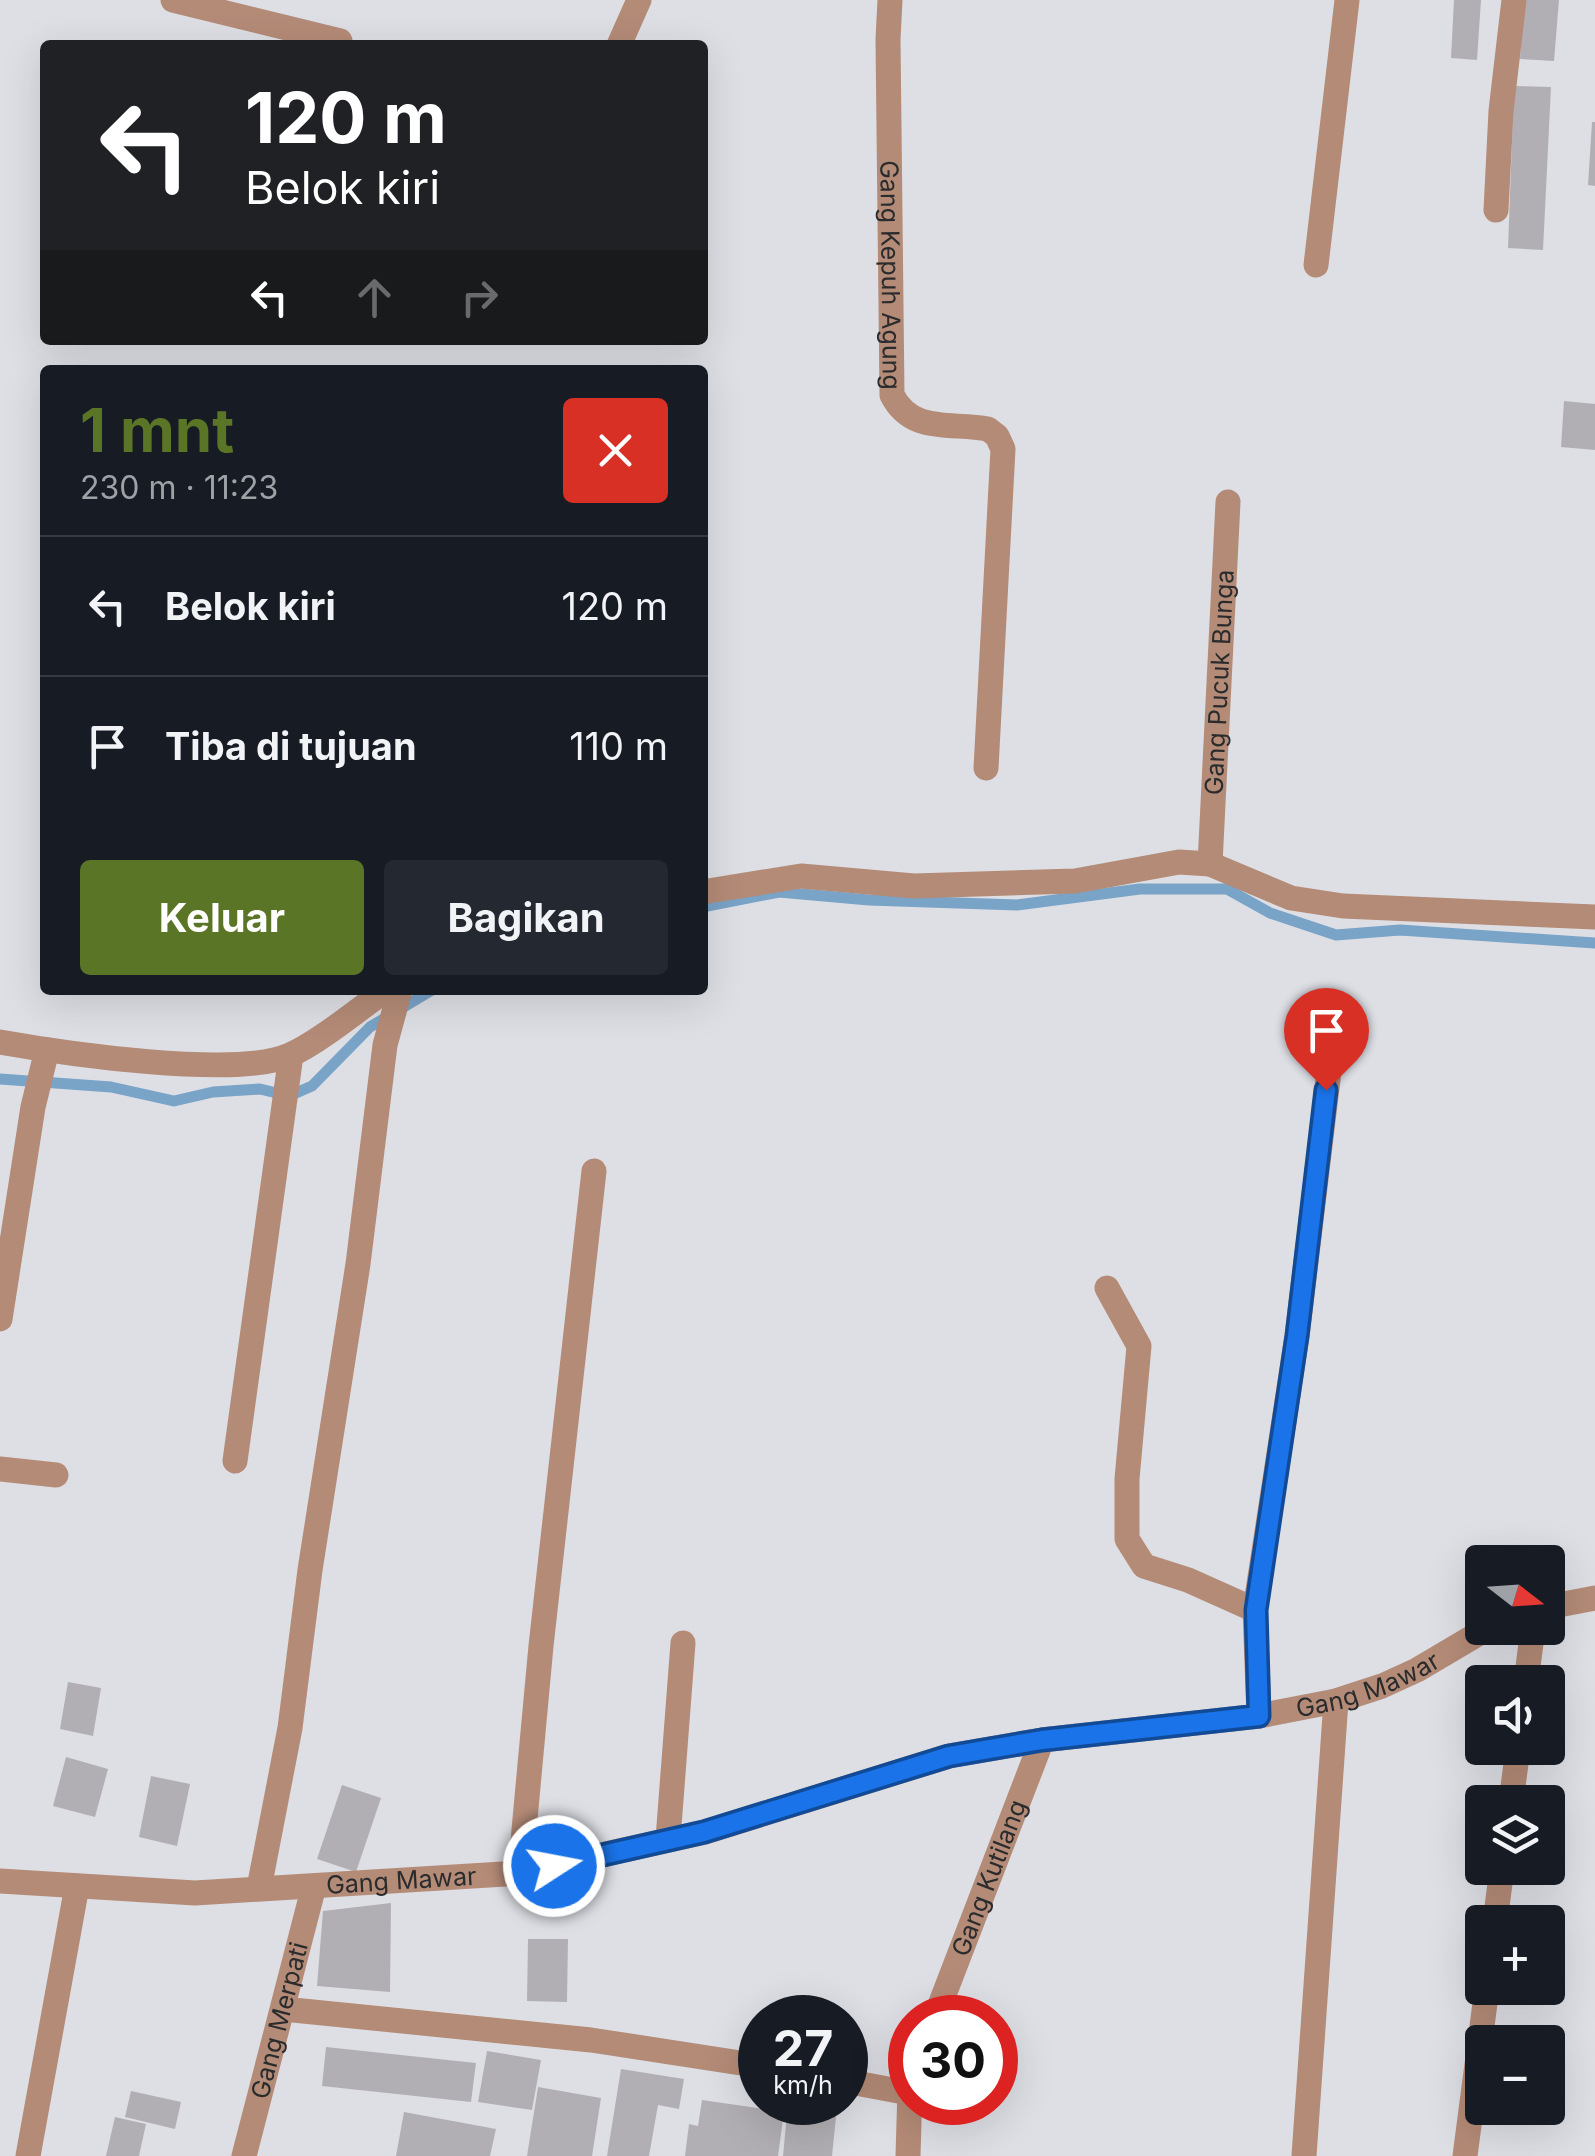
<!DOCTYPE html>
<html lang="id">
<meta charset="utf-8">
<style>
:root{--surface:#171b24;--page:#242831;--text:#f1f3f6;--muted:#9ea1a6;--line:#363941;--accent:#5b7527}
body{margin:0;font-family:Inter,sans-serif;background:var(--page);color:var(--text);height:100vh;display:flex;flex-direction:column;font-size:38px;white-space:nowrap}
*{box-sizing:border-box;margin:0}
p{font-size:32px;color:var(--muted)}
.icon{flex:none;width:55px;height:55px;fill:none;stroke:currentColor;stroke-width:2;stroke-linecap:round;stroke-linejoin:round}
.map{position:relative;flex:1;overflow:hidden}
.details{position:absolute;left:40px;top:365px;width:668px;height:630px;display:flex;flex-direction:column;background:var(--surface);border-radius:10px;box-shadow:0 10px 40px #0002}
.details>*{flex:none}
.guide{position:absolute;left:40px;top:40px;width:668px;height:305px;border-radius:10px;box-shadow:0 10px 40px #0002;background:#202124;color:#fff;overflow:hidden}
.needle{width:65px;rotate:107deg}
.fabs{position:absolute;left:1465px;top:1545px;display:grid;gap:20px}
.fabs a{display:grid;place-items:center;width:100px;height:100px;border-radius:10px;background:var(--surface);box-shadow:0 10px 40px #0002;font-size:50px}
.speed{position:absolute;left:738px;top:1995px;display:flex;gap:20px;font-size:50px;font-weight:700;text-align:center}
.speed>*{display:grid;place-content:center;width:130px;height:130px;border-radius:50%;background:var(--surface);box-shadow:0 10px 40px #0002;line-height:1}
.speed small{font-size:25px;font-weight:400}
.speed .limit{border:15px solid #d22;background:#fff;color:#111}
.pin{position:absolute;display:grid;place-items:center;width:85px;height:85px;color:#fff;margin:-102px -42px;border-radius:50% 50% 50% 0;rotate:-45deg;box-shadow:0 0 10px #0007}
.pin .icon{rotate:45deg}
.me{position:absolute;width:110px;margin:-55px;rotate:79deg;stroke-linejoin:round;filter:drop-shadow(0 0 8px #0008)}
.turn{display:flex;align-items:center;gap:35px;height:210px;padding:0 40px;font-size:45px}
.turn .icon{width:130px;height:130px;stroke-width:2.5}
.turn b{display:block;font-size:70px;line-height:85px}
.lanes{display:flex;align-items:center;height:95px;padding:0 40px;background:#0003;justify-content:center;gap:50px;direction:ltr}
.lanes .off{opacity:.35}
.round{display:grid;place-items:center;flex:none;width:105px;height:105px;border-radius:10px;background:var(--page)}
.head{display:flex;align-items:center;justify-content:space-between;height:170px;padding:0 40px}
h1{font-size:60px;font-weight:700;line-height:75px;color:var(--accent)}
.button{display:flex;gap:20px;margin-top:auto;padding:20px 40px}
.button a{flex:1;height:115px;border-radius:10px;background:var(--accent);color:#fff;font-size:40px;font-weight:700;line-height:115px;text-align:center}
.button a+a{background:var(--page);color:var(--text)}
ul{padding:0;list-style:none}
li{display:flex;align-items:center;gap:30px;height:140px;padding:0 40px;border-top:2px solid var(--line)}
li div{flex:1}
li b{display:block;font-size:38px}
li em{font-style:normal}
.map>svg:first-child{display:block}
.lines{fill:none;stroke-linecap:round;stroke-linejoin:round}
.stream{stroke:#79a3c7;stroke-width:11}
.building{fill:#b2afb4}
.minor{stroke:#b48b77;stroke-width:25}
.route-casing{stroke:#114b97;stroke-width:25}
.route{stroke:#1a73e8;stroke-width:18}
.labels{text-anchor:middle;stroke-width:8;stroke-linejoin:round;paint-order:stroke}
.street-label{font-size:25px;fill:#2a2b2d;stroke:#dddfe5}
</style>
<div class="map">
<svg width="1595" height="2156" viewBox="0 0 1595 2156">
<rect width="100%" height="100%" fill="#dddfe5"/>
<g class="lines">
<!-- stream -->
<path class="stream" d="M702 907 779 892 869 900 1017 905 1140 889H1227L1270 913 1336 935 1400 930 1595 943
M0 1079 111 1087 174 1101 213 1092 260 1089 289 1096 312 1086 370 1027 432 990"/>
</g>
<!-- building -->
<path class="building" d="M1454 0H1481L1477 60 1451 58Z
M1524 0H1559L1554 61 1520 59Z
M1514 86 1551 87 1543 250 1508 248Z
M1592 122H1595V186L1588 185Z
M1564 401 1595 404V450L1561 447Z
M68 1682 101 1688 93 1736 60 1729Z
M66 1757 108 1769 95 1817 53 1806Z
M151 1776 190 1784 177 1846 139 1837Z
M342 1785 381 1798 356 1872 317 1859Z
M391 1903 390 1992 317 1986 323 1911Z
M528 1939H568L567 2002 527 2001Z
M326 2047 476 2063 471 2102 322 2086Z
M487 2051 541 2060 532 2110 478 2102Z
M621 2069 684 2079 679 2109 658 2105 649 2156H607Z
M538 2087 601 2098 592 2156H527Z
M131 2091 181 2102 175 2129 125 2117Z
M702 2100 784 2112 778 2156H685L689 2124 698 2126Z
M788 2103 837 2107 832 2156H783Z
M404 2112 496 2129 490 2156H396Z
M115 2117 146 2124 139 2156H106Z"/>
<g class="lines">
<!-- minor -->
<g class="minor">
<path d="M173 0 340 41"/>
<path id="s1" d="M890 0 888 39 892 395C912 434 950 422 988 429L997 436 1003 449 986 768"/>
<path d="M619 45 639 0"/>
<path d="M1496 210 1501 111 1514 0"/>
<path d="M1316 265 1347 0"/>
<path id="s2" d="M1210 864 1228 502"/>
<path d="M702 892 801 876 914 886 1075 881 1179 862 1210 864 1291 898 1343 906 1595 917"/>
<path d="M0 1042C62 1053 236 1079 290 1055 318 1043 360 1008 386 990"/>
<path d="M1107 1288 1139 1346 1127 1479V1539L1144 1566 1188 1580 1255 1610"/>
<path d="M0 1319 33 1107 47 1050"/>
<path d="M235 1461 291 1055"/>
<path d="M0 1469 56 1475"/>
<path d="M1548 1607 1595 1598"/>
<path d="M1526 1682 1533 1628"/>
<path d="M1259 1716 1255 1610 1297 1336 1331 1055"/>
<path d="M1511 1802 1518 1748"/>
<path d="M668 1839 683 1643"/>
<path d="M520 1873 541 1646 594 1171"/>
<path id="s3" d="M0 1881 195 1893 520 1873 705 1832 949 1756 1042 1740 1259 1716 1336 1701 1382 1686 1417 1670 1488 1628"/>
<path d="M259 1888 290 1728 310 1570 358 1264 385 1045 400 990"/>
<path d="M1495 1922 1502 1868"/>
<path d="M283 2009 591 2040 760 2066"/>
<path id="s4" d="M935 2018 1042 1740"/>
<path d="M845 2081 909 2093"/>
<path d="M28 2156 77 1886"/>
<path id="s5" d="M244 2156 314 1886"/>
<path d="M908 2156 910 2089"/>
<path d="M1304 2156 1336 1701"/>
<path d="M1465 2156 1487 1988"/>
</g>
</g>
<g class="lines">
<!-- route casing -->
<g class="route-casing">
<path id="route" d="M554 1866 704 1832 949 1756 1042 1740 1259 1716 1256 1610 1297 1336 1326 1090"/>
</g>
<!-- route -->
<use href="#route" class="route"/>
</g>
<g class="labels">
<!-- street labels -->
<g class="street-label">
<text dy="9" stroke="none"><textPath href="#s1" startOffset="275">Gang Kepuh Agung</textPath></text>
<text dy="9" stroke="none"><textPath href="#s2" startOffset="182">Gang Pucuk Bunga</textPath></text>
<text dy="9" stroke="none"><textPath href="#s3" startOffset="1392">Gang Mawar</textPath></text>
<text dy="9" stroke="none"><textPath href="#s4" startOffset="150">Gang Kutilang</textPath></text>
<text dy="9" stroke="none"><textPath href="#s3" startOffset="402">Gang Mawar</textPath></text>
<text dy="9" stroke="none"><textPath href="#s5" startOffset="140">Gang Merpati</textPath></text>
</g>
</g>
</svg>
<div class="fabs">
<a><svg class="needle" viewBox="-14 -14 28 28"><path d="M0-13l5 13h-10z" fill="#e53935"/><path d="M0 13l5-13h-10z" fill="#9ea1a6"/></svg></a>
<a><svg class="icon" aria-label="sound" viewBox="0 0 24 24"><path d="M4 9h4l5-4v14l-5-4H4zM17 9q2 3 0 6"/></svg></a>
<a><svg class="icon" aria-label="layers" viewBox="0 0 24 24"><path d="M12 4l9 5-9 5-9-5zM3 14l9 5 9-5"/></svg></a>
<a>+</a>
<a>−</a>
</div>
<div class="speed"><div>27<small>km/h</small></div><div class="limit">30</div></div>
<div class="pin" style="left:1326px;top:1090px;background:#d93025"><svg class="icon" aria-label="arrive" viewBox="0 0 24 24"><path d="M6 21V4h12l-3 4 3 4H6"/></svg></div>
<svg class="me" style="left:554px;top:1866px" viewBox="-20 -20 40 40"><circle r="17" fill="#1a73e8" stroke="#fff" stroke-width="3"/><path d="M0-11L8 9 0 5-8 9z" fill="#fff"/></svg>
<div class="guide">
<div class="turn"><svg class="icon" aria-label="left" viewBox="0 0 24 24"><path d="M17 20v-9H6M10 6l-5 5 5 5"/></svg><div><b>120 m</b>Belok kiri</div></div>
<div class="lanes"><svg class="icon" aria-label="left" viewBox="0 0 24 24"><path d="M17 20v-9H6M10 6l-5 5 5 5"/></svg><svg class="icon off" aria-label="ahead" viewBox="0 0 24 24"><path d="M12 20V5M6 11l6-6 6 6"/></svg><svg class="icon off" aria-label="right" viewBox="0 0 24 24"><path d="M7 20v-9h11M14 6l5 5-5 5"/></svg></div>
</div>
<section class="details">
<div class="head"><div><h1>1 mnt</h1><p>230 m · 11:23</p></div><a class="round" style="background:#d93025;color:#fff"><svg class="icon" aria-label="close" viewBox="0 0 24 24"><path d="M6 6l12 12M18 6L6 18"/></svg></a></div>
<ul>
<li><svg class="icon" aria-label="left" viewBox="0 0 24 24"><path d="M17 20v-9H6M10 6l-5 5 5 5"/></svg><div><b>Belok kiri</b></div><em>120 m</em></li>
<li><svg class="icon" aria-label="arrive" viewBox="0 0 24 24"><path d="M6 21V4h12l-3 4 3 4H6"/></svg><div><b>Tiba di tujuan</b></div><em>110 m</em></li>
</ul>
<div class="button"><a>Keluar</a><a>Bagikan</a></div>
</section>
</div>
